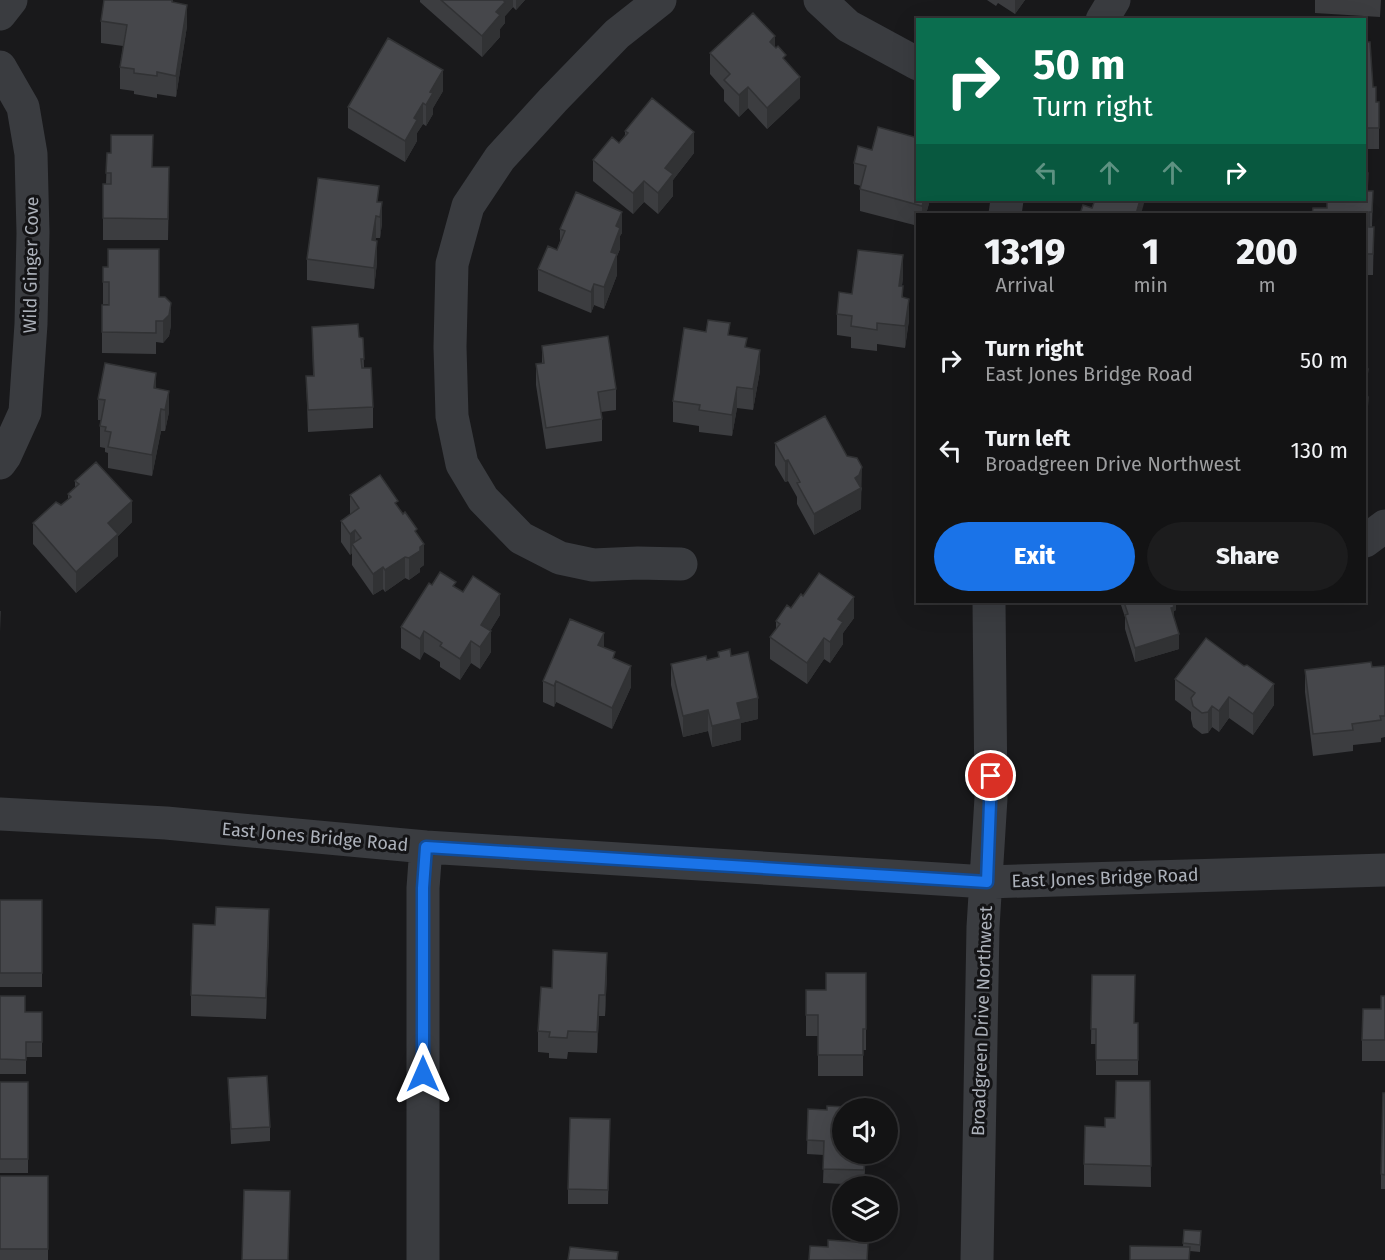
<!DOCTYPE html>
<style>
:root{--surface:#131314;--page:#1c1c1d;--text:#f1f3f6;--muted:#9d9ea0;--line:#323234;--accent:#1a73e8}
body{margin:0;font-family:"Fira Sans",sans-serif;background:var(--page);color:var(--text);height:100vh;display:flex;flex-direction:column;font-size:22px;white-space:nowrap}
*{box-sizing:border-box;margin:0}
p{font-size:20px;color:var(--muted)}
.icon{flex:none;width:33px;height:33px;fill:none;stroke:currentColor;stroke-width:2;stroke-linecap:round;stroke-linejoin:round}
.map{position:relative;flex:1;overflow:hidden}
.side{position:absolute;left:916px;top:213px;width:450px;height:390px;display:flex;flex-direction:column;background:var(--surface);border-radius:0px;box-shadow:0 6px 24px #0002,0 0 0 2px var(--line)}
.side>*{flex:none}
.top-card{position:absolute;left:916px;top:18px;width:450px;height:183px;border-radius:0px;box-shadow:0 6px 24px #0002,0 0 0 2px var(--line);background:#0b6e4f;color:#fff;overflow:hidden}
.tools{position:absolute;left:832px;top:1098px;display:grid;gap:12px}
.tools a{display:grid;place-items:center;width:66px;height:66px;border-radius:50%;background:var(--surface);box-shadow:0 6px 24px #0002,0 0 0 2px var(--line);font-size:30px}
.pin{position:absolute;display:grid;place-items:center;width:51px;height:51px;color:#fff;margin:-26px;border:3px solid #fff;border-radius:50%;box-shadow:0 2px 6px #0007}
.me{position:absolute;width:66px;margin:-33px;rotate:0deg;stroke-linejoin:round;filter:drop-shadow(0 0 4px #0008)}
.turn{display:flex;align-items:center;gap:21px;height:126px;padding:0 18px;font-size:27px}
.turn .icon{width:78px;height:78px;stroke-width:2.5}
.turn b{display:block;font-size:42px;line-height:51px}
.lanes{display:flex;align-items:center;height:57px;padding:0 18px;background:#0003;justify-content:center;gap:30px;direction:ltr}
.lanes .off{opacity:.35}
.eta{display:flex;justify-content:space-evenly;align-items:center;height:102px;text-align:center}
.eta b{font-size:36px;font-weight:800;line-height:42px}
.button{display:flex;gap:12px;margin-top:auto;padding:12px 18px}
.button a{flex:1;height:69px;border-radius:36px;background:var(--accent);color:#fff;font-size:24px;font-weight:800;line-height:69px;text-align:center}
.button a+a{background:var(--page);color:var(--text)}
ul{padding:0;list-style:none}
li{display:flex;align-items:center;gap:18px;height:90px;padding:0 18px}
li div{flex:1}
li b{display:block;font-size:22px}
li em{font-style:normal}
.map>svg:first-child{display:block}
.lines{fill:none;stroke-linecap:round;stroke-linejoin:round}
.minor{stroke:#3a3c40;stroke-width:33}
.wall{fill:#3c3d40}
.shaded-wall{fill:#313234}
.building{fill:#46474b;stroke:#313234;stroke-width:1.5}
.route-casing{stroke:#114b97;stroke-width:15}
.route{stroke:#1a73e8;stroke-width:10}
.labels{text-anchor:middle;stroke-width:6;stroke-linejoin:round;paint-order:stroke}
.street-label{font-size:18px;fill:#acb1ba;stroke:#141416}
</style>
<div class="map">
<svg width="1385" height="1260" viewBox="0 0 1385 1260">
<rect width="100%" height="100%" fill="#19191b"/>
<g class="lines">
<!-- minor -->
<path class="minor" d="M660 0 617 34 553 100 500 158 468 206 452 264 450 347 452 416 462 464 483 499 521 538 560 558 593 565 638 563 681 564
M820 0 848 26 918 64
M0 14 11 0
M1102 20 1114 0
M0 67 23 107 31 154 33 233 31 324 25 412 5 456 0 463
M1005 214 1007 200
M1365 541 1385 526
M0 814 166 823 426 847 987 882 1385 870
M423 1260V888L426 847
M977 1260 983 927 991 798 989 602"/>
</g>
<!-- wall -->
<path class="wall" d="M173 0V3L187 26 176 97 157 94V98L134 94V91L120 89V67L123 46 101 43V21Z
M420 0H525L516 10 513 7 505 16V23L500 29V37L482 57 420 2Z
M987 0H1025L1015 14 998 3 996 6Z
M1315 0H1381L1380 17 1315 13Z
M1365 42 1376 102H1379V149H1365Z
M775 48 786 61 800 98 767 129 748 108 739 117 724 101V90L710 74V53Z
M443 91 433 108V114L426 126 423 124 417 133V141L405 162 348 128V107Z
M625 131 694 153 673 180V196L658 214 644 202 633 214 593 181V160L619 143 625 135Z
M858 146 930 200 926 214H918V226L860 211V189L861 186 854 184V163Z
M107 153 152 167 169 188 168 240H103V184H106Z
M1368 191H1373L1372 227H1374L1373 275H1365V214L1327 208Z
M379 202 382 223 380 238H376L375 241 377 262 374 289 307 280V259Z
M560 229 622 233 620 236V249L617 256V275L604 309 594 305 591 313 538 291V269L557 250 560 241Z
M103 267 159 297 171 325 169 336 163 343 156 342V354L102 353V305H109V304H103Z
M903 277 902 286 903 298 909 320 905 348 877 344V351L851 348V337L837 335V314L852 294Z
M312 327 363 338 364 368 373 407V428L308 432 306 376H313Z
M730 335 747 348 760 371 753 410 737 408 732 436 699 432V426L673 422V401Z
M542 346 616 389V410L601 412 602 419V441L546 449 536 385V364L542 363Z
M156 388 169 412 165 431H161L152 476 108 468V453L105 452V448L100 447V426L101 420H98V399Z
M775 443 862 488 861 492V509L814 535 797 504V497L788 481 785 482 775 465Z
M75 481 132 522 118 536V556L76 593 33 544V523L61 505 68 499V494L75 488Z
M350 495 398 507 417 534 424 565 420 568V572L409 580 405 578 385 592 383 589 373 595 352 565V553L350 555 341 542V521L350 514Z
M432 585 456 588 500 615 490 631 491 652 480 669 471 663 460 680 440 667V662L424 652 420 660 401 648V627Z
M1120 602H1176V610L1174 611V620L1179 649 1135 662 1125 629V617Z
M791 608 854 618 843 633V644L830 663 824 659 807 684 770 659V637L776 630V621Z
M604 647 615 659 631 687 612 729 556 702 554 707 543 702V681Z
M718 652 731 656 758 719 741 723V740L712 747 708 731 683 737 671 685V664L707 660 718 657Z
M1385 666V737L1381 738V742L1353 745V751L1313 756 1305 692V670Z
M1175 679 1274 705 1253 735 1229 718 1219 732 1212 727 1208 733 1202 734 1193 727 1191 719V712L1175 700Z
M0 900H42V987H0Z
M269 930 266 1019 191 1016V995Z
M866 973V1050H863V1076H818V1036H806V990H826Z
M607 974 605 1016H599L597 1053 568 1052 567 1059 549 1058V1053L538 1052V1031L552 988Z
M1092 975 1134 1023H1138V1075H1096V1044H1091Z
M0 996 25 1012H42V1057H26V1074H0Z
M1385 996V1061H1362V1040L1381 1009Z
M228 1078 270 1127V1141L231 1144Z
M1150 1081 1151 1187 1084 1185V1164L1105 1127 1115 1118Z
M0 1082H28V1173H0Z
M1385 1093V1189H1381V1174Z
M808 1109 843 1154H866L864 1185 823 1183 824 1155 807 1154Z
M610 1119 608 1204H568V1189Z
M0 1176H48V1260H0Z
M1184 1230 1201 1231 1200 1252 1190 1251 1183 1247Z"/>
<!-- shaded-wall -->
<path class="shaded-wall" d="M502 0H513V7L505 16V23L500 29V37L482 57V36L496 12Z
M516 0H525L516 10Z
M1015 0H1025L1015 14Z
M187 5V26L176 97V76Z
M775 36V57L770 42Z
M443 70V91L433 108V114L426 126V105L430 92Z
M800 77V98L767 129V108Z
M748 87V108L739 117V95Z
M423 103V124L417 133V141L405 162V141L414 118Z
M694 132V153L673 180V196L658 214V193L665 168Z
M644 181V202L633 214V193Z
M924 200H930L926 214H922V206Z
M1140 200H1145L1141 214H1136Z
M382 202V223L380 238V217Z
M622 212V233L620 236V249L617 256V275L604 309V287L616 226Z
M376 216V238L372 262V240Z
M377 241V262L374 289V268Z
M903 255V277L899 307V286Z
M594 284V305L591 313V292Z
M909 299V320L905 348V326Z
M171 303V325L169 336 163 343V321Z
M760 350V371L753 410V389Z
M1368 369V390L1365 410V388Z
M156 373V394L154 388Z
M737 387V408L732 436V415Z
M169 391V412L165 431V410Z
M1368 397 1367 431 1365 432V411Z
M161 409V431L152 476V455Z
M788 460V481L785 482V461Z
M862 467 861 509 814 535V514L855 478Z
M132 501V522L118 536V556L76 593V572L108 523Z
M355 530V549L352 544V553L350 555V534Z
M424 544V565L420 568V572L409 580V558L420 547Z
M405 557V578L385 592V570Z
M383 567V589L373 595V574Z
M500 594V615L481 646V625Z
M854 597V618L843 633V644L830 663V642L838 619Z
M1172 602H1176V610L1174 611V622L1171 623Z
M0 611H1L0 632Z
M424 631V652L420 660V639Z
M491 631V652L480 669V647Z
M604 633V654L598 645Z
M1179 634V649L1135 662V648Z
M824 638V659L807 684V663Z
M471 641V663L460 680V659Z
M631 666V687L612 729V708Z
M556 681V702L554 707V686Z
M1274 684V705L1253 735V714Z
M1229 697V718L1219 732V711Z
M758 698V719L741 723V740L712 747V726L737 703Z
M1212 706V727L1208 733V712Z
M708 710V731L683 737V716Z
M269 909V930L266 1019V998Z
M607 953V974L605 1016V995Z
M599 995V1016L597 1053V1032Z"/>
<!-- building -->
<path class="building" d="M104 0H172V2L187 5 176 76 157 72V76L134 73V69L120 67 127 25 101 21Z
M441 0H503L505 2 496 12 500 15 482 36Z
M753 13 775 36 770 42 776 48 778 46 786 55 783 58 800 77 767 108 748 87 739 95 724 80 730 74 710 53Z
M388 38 443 70 430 92 433 93 426 105 423 103 414 118 417 120 405 141 348 107Z
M1365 42H1370L1373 87H1376V102H1379V128H1365Z
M652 98 694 132 665 168 673 174 658 193 644 181 633 193 593 160 612 137 619 143 628 133 625 131Z
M878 127 918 138V200H924L922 206 860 189 866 166 854 163 858 146 872 150Z
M111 135H153L152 167H169L168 219 103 218V184H111V173H106L107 153H111Z
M1365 173H1368L1367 191H1373L1372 212H1369V227H1374L1373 254H1365V214H1312L1313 208H1327V200H1365Z
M318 178 379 186 377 202H382L380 217 376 216 372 240 377 241 374 268 307 259Z
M576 192 622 212 616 226 620 228 611 252 617 254 604 287 594 284 591 292 538 269 548 246 557 250 565 231 560 229Z
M1095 200H1140L1136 214H1080L1083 205 1092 208Z
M108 249H159V297H165L171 303 169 315 163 321H156V333L102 332V305H109V282H103V267H108Z
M858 250 903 255 899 286H903L902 297 909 299 905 326 877 323V330L851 326 852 316 837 314 839 292 852 294Z
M708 320 730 323 728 335 747 338 745 347 760 350 753 389 737 387 732 415 699 410 700 405 673 401 684 328 706 332Z
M358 324 359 337 363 338 364 359H361L362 368H371L373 407 308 410 306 376H314L312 327Z
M608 336 616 389 598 392 602 419 546 428 536 364 544 363 542 346Z
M105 363 156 373 154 388 169 391 165 410 161 409 152 455 108 447 111 432 105 431 106 427 100 426 105 400 98 399Z
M1365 369H1368L1365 388Z
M1365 393 1368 397 1367 410 1365 411Z
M825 416 847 456 857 458 862 467 859 475 855 478 861 488 814 514 797 483 800 482 788 460 785 461 775 443Z
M96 462 132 501 108 523 118 534 76 572 33 523 56 502 61 505 71 497 68 494 79 484 75 481Z
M380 475 398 501 395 503 403 514 405 512 417 529 415 531 424 544 420 547V551L409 558 405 557 385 570 383 567 373 574 352 544 361 538 355 530 350 534 341 521 359 508 350 495Z
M440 572 456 582 453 586 463 592 473 576 500 594 481 625 491 631 480 647 471 641 460 659 440 646 442 643 424 631 420 639 401 627 429 583 432 585Z
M819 573 854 597 838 619 843 622 830 642 824 638 807 663 770 637 780 624 776 621 787 605 791 608 801 594 803 596Z
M1124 602H1173L1174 607 1171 608 1179 634 1135 648 1125 615 1128 614Z
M570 619 604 633 598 645 615 652 613 658 631 666 612 708 556 681 554 686 543 681Z
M1206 638 1244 666 1247 665 1274 684 1253 714 1229 697 1219 711 1212 706 1208 712 1202 713 1193 706 1191 698 1195 693 1175 679Z
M730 649 731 656 748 652 758 698 737 703 741 719 712 726 708 710 683 716 671 664 706 656 707 660 719 657 718 652Z
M1371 662 1372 667 1385 666V716H1380L1381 720 1352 724 1353 730 1313 734 1305 670Z
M0 900H42V973H0Z
M216 907 269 909 266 998 191 995 193 924 215 925Z
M553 950 607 953 605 995H599L597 1032 568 1031 567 1038 549 1037 550 1032 538 1031 541 987 552 988Z
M826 973H866V1029H863V1055H818V1015H806V990H826Z
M1092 975H1135L1134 1023H1138V1060H1096V1029H1091Z
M0 996H25V1012H42V1042H26V1060L0 1059Z
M1381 996H1385V1040H1362L1363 1009H1381Z
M267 1076 270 1127 231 1129 228 1078Z
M1116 1081H1150L1151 1166 1084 1164 1085 1126 1105 1127V1118H1115Z
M0 1082H28V1159H0Z
M1383 1093H1385V1175L1381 1174Z
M827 1106 867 1108H843V1154H865L864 1170 823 1169 824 1141 807 1140 808 1109 827 1110Z
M570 1118 610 1119 608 1190 568 1189Z
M0 1176H48V1249H0Z
M244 1190 290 1191 288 1260H242Z
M1184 1230 1201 1231 1200 1245 1183 1243Z
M828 1240 868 1243 867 1260H809L810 1246 828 1247Z
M1130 1246 1190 1247 1189 1260H1130Z
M570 1247 618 1252 617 1260H568Z"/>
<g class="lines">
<!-- route casing -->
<g class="route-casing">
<path id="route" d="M423 1074V888L426 847 987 882 991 776"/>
</g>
<!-- route -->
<use href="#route" class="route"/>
</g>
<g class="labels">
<!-- street labels -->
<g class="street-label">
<text transform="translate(31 265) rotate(-89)" y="6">Wild Ginger Cove</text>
<text transform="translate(315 837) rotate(5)" y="6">East Jones Bridge Road</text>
<text transform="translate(1105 878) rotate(-2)" y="6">East Jones Bridge Road</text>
<text transform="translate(982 1021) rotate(-88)" y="6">Broadgreen Drive Northwest</text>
</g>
</g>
</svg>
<div class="tools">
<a><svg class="icon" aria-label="sound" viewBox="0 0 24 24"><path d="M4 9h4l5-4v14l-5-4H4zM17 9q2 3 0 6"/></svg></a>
<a><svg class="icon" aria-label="layers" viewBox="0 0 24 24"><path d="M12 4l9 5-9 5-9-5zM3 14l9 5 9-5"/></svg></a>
</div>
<div class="pin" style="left:991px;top:776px;background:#d93025"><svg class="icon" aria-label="arrive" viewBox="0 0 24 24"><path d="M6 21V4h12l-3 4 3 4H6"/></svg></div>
<svg class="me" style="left:423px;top:1074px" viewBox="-20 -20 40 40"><path d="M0-17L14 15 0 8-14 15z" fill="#1a73e8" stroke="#fff" stroke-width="4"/></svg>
<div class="top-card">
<div class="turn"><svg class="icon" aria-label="right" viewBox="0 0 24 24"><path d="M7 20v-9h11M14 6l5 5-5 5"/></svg><div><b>50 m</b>Turn right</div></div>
<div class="lanes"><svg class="icon off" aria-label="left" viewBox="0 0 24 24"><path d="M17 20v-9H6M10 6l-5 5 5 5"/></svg><svg class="icon off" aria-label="ahead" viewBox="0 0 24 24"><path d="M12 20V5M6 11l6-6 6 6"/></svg><svg class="icon off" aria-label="ahead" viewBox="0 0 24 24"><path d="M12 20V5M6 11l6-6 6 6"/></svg><svg class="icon" aria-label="right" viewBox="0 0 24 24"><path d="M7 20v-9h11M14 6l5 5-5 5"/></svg></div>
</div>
<section class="side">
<div class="eta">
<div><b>13:19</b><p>Arrival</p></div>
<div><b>1</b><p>min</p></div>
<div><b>200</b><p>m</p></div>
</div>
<ul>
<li><svg class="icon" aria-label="right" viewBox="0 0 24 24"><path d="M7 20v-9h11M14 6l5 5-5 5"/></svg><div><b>Turn right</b><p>East Jones Bridge Road</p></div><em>50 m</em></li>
<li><svg class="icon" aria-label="left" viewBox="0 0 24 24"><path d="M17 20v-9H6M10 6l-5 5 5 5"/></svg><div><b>Turn left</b><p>Broadgreen Drive Northwest</p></div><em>130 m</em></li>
</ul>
<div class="button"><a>Exit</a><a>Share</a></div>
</section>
</div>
